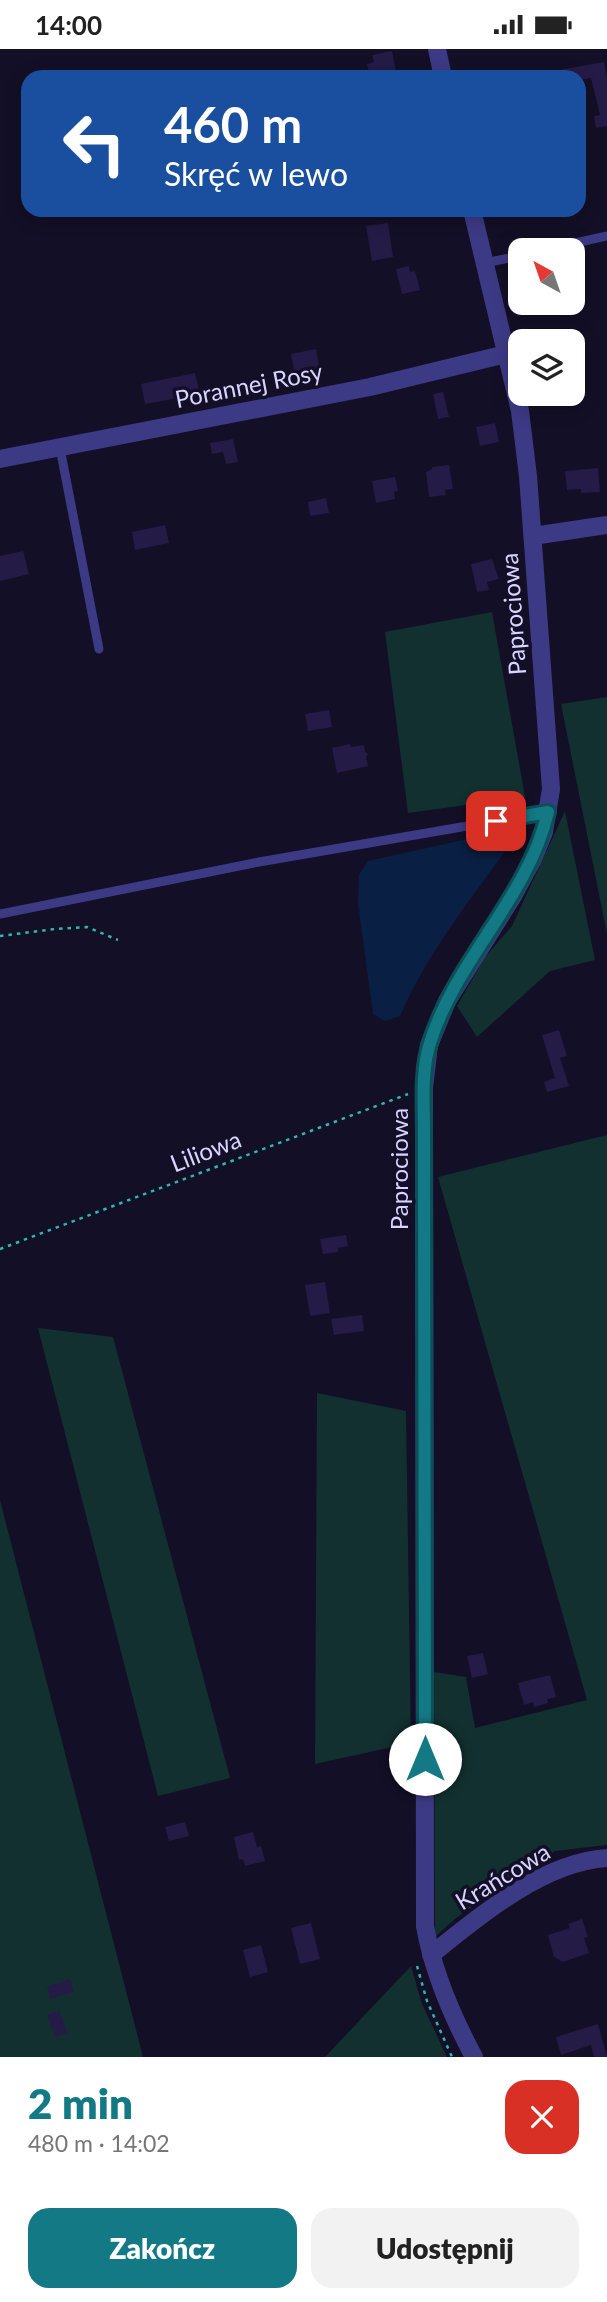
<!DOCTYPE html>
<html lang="pl">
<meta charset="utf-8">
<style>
:root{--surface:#fff;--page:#f2f2f2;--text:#222;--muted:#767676;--accent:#137a85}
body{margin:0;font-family:Lato,sans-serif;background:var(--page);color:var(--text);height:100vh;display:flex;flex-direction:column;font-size:26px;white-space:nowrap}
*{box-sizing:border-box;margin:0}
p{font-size:23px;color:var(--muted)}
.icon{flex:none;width:38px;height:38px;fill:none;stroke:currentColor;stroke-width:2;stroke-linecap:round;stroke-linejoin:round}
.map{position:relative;height:2008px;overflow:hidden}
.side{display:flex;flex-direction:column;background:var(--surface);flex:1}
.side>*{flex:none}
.hud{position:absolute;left:21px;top:21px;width:565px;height:147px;border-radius:21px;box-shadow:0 4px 18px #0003;background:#1a4fa0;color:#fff;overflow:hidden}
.needle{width:46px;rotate:320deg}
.fabs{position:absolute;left:508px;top:189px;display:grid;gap:14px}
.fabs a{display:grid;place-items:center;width:77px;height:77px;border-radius:14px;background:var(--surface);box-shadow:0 4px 18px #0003;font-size:35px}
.pin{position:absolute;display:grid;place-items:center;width:60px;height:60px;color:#fff;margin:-30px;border-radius:14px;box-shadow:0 4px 10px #0006}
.me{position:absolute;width:77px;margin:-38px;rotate:0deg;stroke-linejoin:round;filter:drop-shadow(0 0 5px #0008)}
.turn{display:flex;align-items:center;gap:24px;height:147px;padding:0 28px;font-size:32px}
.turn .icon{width:91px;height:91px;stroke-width:2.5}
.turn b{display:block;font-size:49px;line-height:60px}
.round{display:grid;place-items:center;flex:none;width:74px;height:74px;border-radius:21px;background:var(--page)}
.head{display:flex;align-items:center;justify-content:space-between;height:119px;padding:0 28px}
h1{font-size:42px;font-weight:800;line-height:52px;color:var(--accent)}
.cta{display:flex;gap:14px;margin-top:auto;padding:14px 28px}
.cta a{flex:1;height:80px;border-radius:21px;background:var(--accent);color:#fff;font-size:28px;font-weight:800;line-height:80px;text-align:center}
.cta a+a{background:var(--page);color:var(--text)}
.status{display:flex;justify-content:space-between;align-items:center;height:49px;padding:0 35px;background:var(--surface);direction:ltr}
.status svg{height:19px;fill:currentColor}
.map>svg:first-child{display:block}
.green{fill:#12302f}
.water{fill:#0a1f44}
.building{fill:#241b47}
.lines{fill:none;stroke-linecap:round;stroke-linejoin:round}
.path{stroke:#2fb8b0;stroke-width:2.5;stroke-dasharray:3.5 5;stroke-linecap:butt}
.service{stroke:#3d3a85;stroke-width:9}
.minor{stroke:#3d3a85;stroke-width:18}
.route-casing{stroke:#0c4f56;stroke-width:18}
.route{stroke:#137a85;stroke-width:12}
.labels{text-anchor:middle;stroke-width:7;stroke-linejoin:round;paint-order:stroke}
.street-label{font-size:24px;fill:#d9d4ff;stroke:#130f26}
</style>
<div class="status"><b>14:00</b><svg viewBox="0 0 49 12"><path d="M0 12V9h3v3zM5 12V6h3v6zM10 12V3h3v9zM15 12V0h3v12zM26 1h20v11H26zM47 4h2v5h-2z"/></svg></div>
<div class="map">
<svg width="607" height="2008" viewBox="0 0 607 2008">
<rect width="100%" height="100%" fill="#130f26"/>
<!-- green -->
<path class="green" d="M492 563 525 748 408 764 385 583Z
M607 648V885L561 655Z
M565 762 595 911 550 922 477 988 457 957 485 908 512 877Z
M607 1086V1796L555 1802 456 1869 435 1888 434 1623 466 1628 475 1679 587 1651 438 1128Z
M38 1279 113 1288 230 1729 158 1747Z
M317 1344 406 1362 411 1694 315 1715Z
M0 1451 143 2008H0Z
M411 1917 422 1955 447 2008H325Z"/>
<!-- water -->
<path class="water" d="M499 783 508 785 509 797C469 852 427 905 400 967L385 972 373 965 358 854 359 826 368 812Z"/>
<!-- building -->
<path class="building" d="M392 2 396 23 376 27V25L370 26 367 15 374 13 372 6Z
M604 13 607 28V77L596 79 594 67 600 66 591 29 579 31V28H554V22Z
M388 174 393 208 372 212 366 177Z
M409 217 410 223 415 222 420 241 402 245 396 220Z
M316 300 320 321 295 326 291 305Z
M195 324 200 345 145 355 141 335Z
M443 343 449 368 438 370 433 345Z
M495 374 499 393 480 397 476 378Z
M233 390 238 413 226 415 223 403 212 405 210 394Z
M449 416 453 440 445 441 446 446 429 448 426 423 432 420V418Z
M598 419 600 443 581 444V440L567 441 565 422Z
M395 428 398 442 394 443 395 450 376 454 372 432Z
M326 449 329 464 310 467 308 453Z
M165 476 169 494 135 501 132 483Z
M23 502 29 525 0 532V507Z
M492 510 499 530 487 533 489 541 477 543 471 515Z
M329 661 332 678 308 682 305 665Z
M350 695 351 698 364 696 365 703 368 705 366 708 368 717 337 724 332 699Z
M559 981 567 1007 560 1009 569 1037 547 1043 544 1033 555 1029 542 986Z
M346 1186 348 1197 338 1199V1203L323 1205 320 1190Z
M325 1233 330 1264 310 1267 305 1236Z
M362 1266 364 1282 334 1286 331 1270Z
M483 1604 488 1625 472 1629 467 1607Z
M550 1626 556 1648 547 1650 548 1654 534 1658 533 1653 524 1656 518 1634Z
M185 1773 189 1787 169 1792 165 1778Z
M253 1783 257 1798 261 1797 265 1812 245 1817 243 1810 239 1811 234 1788Z
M582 1870 588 1888 584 1889 589 1904 563 1913 554 1908 548 1886 570 1879 568 1875Z
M311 1874 320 1910 300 1915 291 1879Z
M261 1896 268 1923 250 1928 243 1901Z
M70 1930 74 1943 50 1950 47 1938Z
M59 1962 67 1984 55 1988 47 1966Z
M598 1975 607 2008H594L591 1996 561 2006 556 1988Z"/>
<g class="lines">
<!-- path -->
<path class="path" d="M0 887 55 880 87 878 118 891
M0 1200 408 1045
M417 1917 427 1952 452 2008"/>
<!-- service -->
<path class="service" d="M544 201 607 187
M484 214 520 207
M60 399 99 600
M0 865 259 813 548 763"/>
<!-- minor -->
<path class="minor" d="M437 0 443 28
M472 161 520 362 528 427 551 740 544 783 533 810 513 847 447 952 429 996 424 1039 425 1877C433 1923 452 1967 474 2008
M0 410 370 338 506 305
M533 487 607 476
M431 1906C479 1867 543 1813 607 1809"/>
</g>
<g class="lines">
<!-- route casing -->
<g class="route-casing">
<path id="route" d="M425 1710 424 1084C424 1056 421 1021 430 994 456 910 528 849 548 763L496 772"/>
</g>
<!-- route -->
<use href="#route" class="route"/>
</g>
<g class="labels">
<!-- street labels -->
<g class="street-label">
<text transform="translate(249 337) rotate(-11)" y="8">Porannej Rosy</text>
<text transform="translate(514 565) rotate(-94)" y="8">Paprociowa</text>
<text transform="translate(206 1103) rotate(-21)" y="8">Liliowa</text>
<text transform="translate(400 1120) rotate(-90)" y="8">Paprociowa</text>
<text transform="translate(503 1828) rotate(-31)" y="8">Krańcowa</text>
</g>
</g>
</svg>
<div class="fabs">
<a><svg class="needle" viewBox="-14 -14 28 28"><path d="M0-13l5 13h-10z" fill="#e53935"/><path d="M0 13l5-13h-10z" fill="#767676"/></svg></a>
<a><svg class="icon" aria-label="layers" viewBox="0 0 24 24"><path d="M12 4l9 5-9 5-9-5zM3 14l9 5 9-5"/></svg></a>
</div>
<div class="pin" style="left:496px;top:772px;background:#d93025"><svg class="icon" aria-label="arrive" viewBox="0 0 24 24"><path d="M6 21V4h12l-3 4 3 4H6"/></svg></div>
<svg class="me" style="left:425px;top:1710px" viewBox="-20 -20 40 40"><circle r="19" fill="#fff"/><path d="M0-13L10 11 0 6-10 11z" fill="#137a85"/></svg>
<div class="hud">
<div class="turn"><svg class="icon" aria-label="left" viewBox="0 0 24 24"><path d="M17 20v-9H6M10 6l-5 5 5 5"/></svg><div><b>460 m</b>Skręć w lewo</div></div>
</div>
</div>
<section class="side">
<div class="head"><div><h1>2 min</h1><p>480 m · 14:02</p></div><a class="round" style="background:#d93025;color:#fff"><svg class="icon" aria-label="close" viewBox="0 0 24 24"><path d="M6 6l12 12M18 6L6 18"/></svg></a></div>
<div class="cta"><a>Zakończ</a><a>Udostępnij</a></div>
</section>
